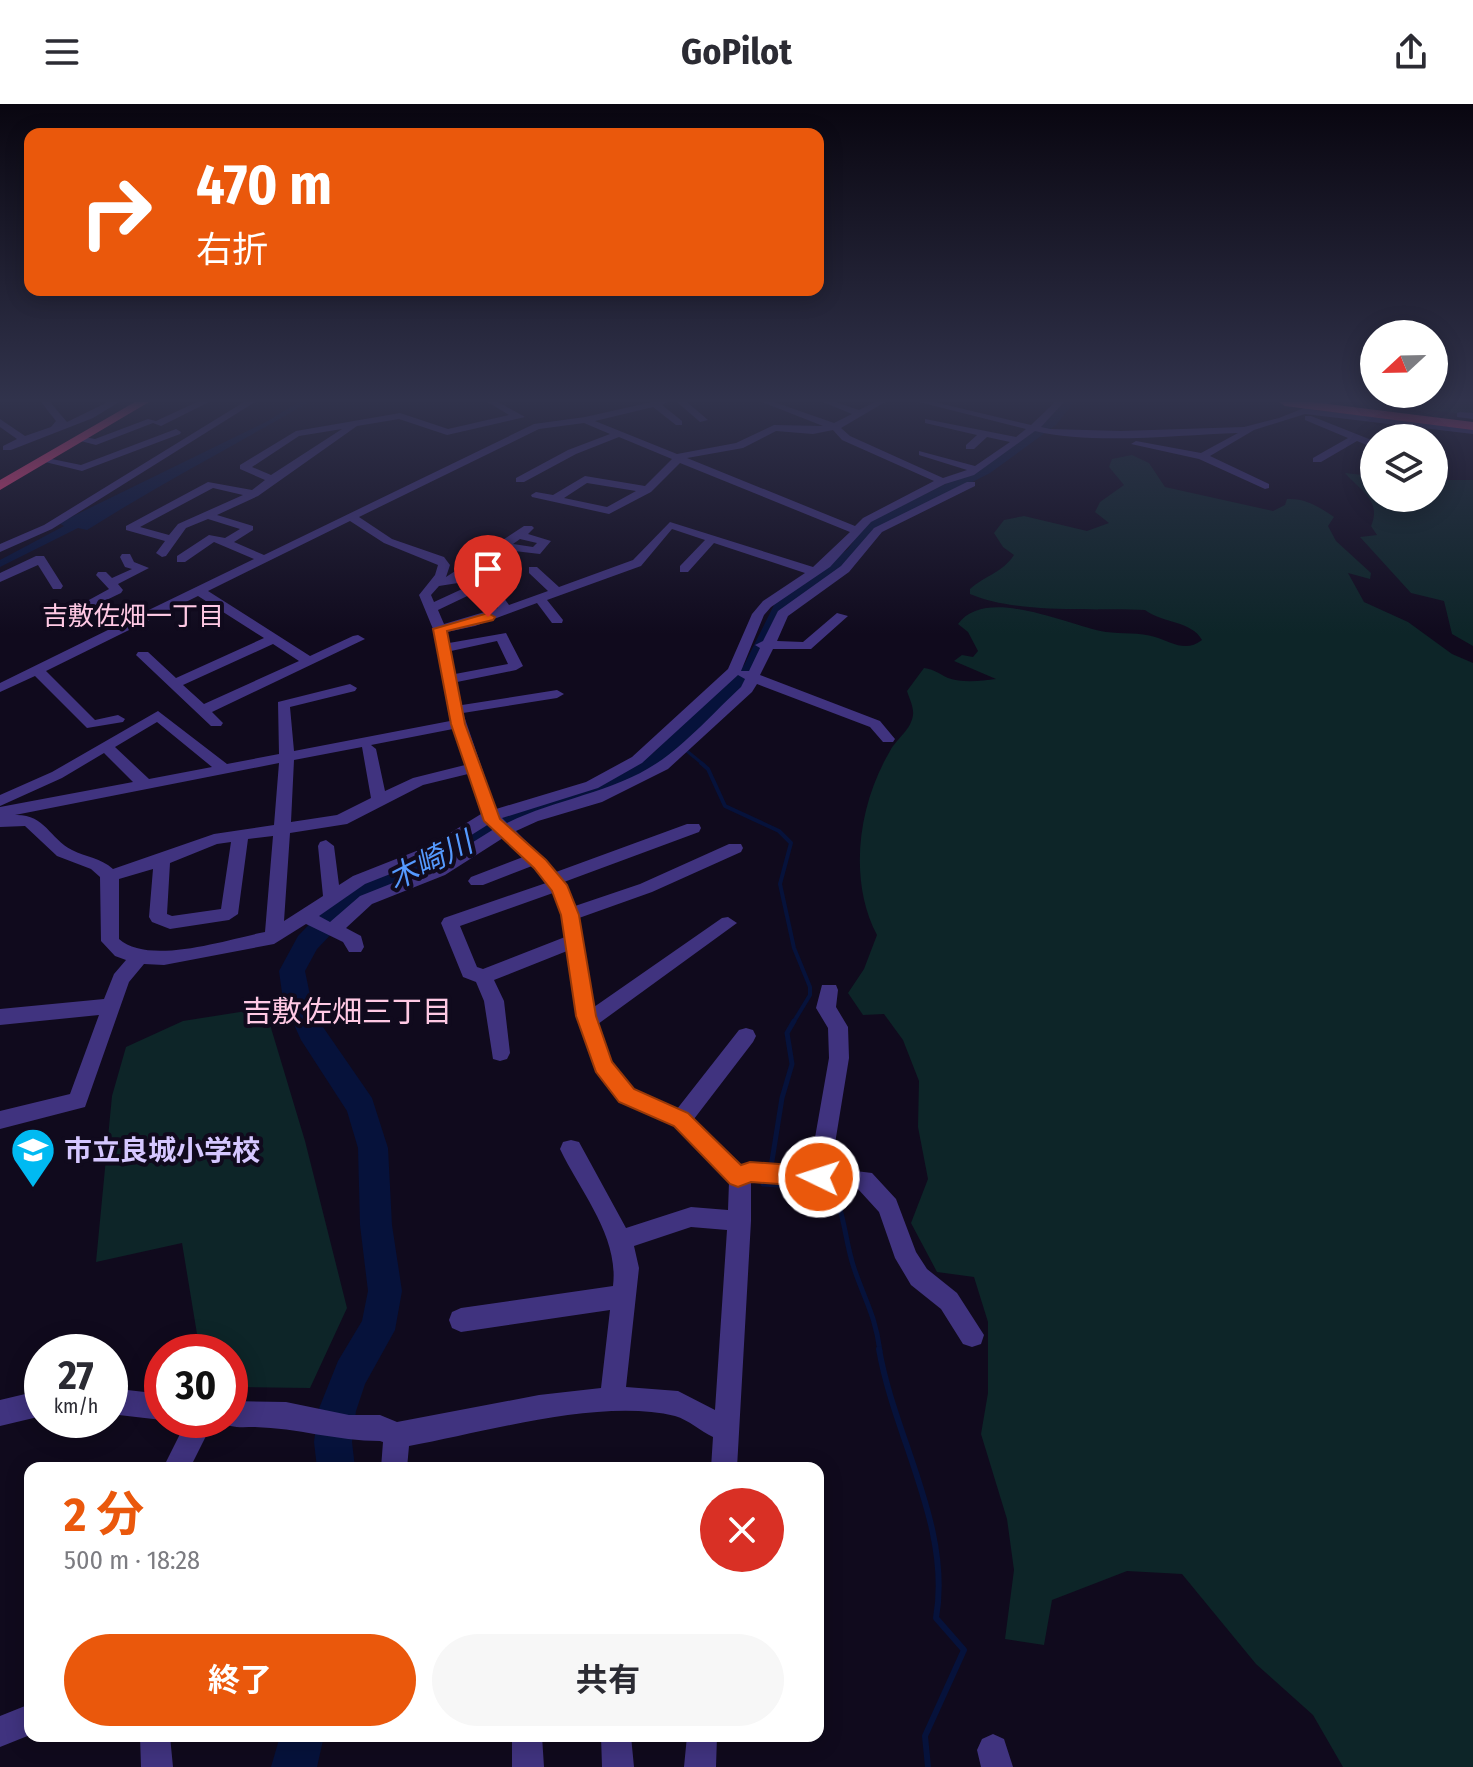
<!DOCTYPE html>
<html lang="ja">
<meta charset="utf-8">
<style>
:root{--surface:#fff;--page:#f7f7f7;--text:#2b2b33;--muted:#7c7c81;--accent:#ea580c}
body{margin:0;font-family:"Fira Sans Condensed","Noto Sans JP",sans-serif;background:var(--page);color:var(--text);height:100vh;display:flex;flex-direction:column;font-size:30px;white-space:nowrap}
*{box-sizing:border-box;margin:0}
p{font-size:26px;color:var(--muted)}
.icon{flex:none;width:44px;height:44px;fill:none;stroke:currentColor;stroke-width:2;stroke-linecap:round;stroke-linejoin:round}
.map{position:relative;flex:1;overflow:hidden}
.details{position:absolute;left:24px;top:1358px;width:800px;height:280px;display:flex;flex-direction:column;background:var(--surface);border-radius:16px;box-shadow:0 4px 20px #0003}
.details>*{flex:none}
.guide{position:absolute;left:24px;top:24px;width:800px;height:168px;border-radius:16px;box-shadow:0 4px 20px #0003;background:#ea580c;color:#fff;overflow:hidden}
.needle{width:52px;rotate:248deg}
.tools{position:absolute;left:1360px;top:216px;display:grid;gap:16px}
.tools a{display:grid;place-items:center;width:88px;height:88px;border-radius:50%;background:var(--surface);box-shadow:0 4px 20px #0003;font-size:40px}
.speed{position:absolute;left:24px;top:1230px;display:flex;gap:16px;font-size:40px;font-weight:700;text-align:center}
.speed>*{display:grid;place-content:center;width:104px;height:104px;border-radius:50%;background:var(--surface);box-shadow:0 4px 20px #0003;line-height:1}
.speed small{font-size:20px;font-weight:400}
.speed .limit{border:12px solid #d22;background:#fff;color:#111}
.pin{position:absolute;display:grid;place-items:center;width:68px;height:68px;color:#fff;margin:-82px -34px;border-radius:50% 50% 50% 0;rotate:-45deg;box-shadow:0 0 8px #0007}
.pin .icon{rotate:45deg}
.me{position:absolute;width:88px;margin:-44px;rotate:274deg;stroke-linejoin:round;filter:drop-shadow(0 0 6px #0008)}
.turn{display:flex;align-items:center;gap:28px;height:168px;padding:0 40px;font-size:36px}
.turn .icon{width:104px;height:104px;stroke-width:2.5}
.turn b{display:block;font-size:56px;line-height:68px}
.round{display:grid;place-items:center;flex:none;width:84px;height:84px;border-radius:42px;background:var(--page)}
.head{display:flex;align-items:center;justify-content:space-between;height:136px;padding:0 40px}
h1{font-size:48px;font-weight:700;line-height:60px;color:var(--accent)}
.cta{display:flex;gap:16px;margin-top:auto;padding:16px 40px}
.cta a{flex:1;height:92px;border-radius:48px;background:var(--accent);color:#fff;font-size:32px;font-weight:700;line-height:92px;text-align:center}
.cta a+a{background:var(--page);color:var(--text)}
header{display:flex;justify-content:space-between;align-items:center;height:104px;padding:0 40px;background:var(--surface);font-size:36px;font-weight:700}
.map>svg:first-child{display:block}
.green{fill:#0d2528}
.water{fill:#06123b}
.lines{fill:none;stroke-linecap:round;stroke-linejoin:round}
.stream-far3{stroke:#06123b;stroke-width:3}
.stream-far2{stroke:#06123b;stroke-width:4}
.stream-far1{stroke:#06123b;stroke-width:5}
.stream{stroke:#06123b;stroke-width:6}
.river{fill:#06123b;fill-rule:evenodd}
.minor{fill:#40337f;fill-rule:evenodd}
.highway{fill:#ff4284;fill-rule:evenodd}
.route{fill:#ea580c;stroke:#983908;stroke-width:2}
.labels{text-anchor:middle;stroke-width:8;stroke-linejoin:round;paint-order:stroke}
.far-neighbourhood-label{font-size:26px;fill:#ffc9e4;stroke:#100a1d}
.poi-label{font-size:28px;font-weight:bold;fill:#d5c7ff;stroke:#100a1d;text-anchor:start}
.water-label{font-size:30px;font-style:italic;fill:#559aff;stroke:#100a1d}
.neighbourhood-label{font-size:30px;fill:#ffc9e4;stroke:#100a1d}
</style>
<header><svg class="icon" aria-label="menu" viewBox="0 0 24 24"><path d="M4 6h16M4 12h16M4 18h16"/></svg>GoPilot<svg class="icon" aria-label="share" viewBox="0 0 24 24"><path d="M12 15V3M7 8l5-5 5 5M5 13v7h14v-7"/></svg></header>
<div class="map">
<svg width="1473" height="1663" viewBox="0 0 1473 1663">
<rect width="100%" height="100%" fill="#100a1d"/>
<!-- green -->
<path class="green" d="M1357 298H1473V311Z
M1132 351 1149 359 1165 383 1273 407 1285 401 1287 395C1306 394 1319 403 1334 413L1328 422 1336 437 1371 469 1370 475 1348 469 1364 498 1408 518 1452 550 1473 559V1663H1343L1313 1611 1256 1560 1182 1470 1127 1467 1052 1496 1044 1541 1005 1535 1014 1466 1007 1415 981 1330 988 1289V1218L974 1173 937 1168 911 1119 928 1075 918 1023 919 977 903 936 884 910 863 911 848 889 864 865 877 831C848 776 858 701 890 647 897 634 911 626 913 611 914 603 909 594 907 587L924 564C936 566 939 570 948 574 962 579 981 577 996 575L954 557 962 551 973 553 978 547 968 528 958 520C987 481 1068 522 1106 528 1121 530 1140 528 1155 533 1171 538 1186 549 1202 536 1192 517 1162 519 1145 506 1095 504 1016 510 970 490V485C986 471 1002 469 1014 451L1003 443 994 429 1004 416 1024 412 1087 427 1109 419 1095 408 1100 398 1124 381 1109 363 1112 355Z
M1368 364 1374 367V394H1434V376H1473V542L1452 530 1444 497 1411 489 1360 433 1377 431 1371 422C1382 397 1361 387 1345 369L1362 371Z
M265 904 305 1037 347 1204 310 1284 230 1283V1248H200L182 1139 96 1158 112 992 126 943 183 917Z"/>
<!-- water -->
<path class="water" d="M298 298H309C235 341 160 380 87 426L78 424 0 463V456L64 422 59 419 268 317Z"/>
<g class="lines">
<!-- stream-far3 -->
<path class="stream-far3" d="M677 639 704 661"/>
<!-- stream-far2 -->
<path class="stream-far2" d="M701 659 708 665 725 702 779 727 791 739 780 780 794 844 810 883V891L793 919"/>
<!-- stream-far1 -->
<path class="stream-far1" d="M771 1063 782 994 792 960 787 929 794 917
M766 1074 763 1080 833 1085C845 1111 845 1138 854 1164 865 1197 875 1210 880 1247"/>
<!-- stream -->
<path class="stream" d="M879 1245C894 1333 952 1423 936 1514L964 1546 925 1632 928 1663"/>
<!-- river -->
<path class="river" d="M1060 298H1074L1056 321 990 369 878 426 860 453 790 506 760 568 669 659 602 693 515 720 449 763 377 793 340 821 317 845 305 867 311 896 323 923 372 994 388 1044 392 1121 402 1187 395 1226 365 1280 356 1307 352 1338 355 1364H317L314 1338 318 1307 338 1257 362 1217 368 1187 360 1121 358 1044 347 1007 301 936 283 896 279 867 298 832 322 807 359 781 431 751 499 710 586 683 653 649 744 561 775 499 848 445 866 419 980 363 1046 315Z
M280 1632H324L317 1663H271Z"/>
<!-- minor -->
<path class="minor" d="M41 298H50L67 318 108 298H119L93 314 11 346H3V342L17 335 0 323V315L25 332 51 323 56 317Z
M197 298H209L161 322 153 319 96 341 73 335 78 332 95 335 148 315 156 317Z
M244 298H255L52 425 0 448V440L44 421Z
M488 298H498L525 313 447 331 399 315 357 322 258 392 217 411 253 422V426L234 438 264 451 534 320 585 313 652 298H667L662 301 682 317V321H676L653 303 595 317 677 350 736 339 774 321 823 322 762 298H774L834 319 852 310 823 298H835L859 306 875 298H885L841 324 850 332 943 374 967 366 919 351V347L975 362 1010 338 987 333 974 345H966V341L977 331 925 319V315L1016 333 1026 325 919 298H934L1031 321 1055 298H1064L1041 323 1050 325 1121 327 1244 323 1279 314 1319 298H1332L1315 306 1473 324V330L1305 310 1254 326 1210 352 1269 380V384L1265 385 1199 355 1131 340 1136 337 1201 349 1238 329C1179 331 1092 341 1035 327L974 371 945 380 871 418 830 463 771 503 764 511 741 567H749L760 544 755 541 763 537 778 507 841 462 874 424 967 378H975V382L882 428 849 468 788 512 777 537 803 538 837 509 848 512 811 545H773L760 571 880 617 895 635 893 638H883L870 623 757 580 752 588 668 665 602 698 538 717 516 727 556 768 687 720H699L701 724 699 728 564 778 575 802 640 780 729 740H741L743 744 741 748 652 788 579 814 594 903 722 814 728 813 737 819 598 920 612 958 633 986 677 1005 739 926 746 924 753 926 756 932 753 938 694 1015 741 1062 750 1058 810 1062 829 954 828 924 816 904 822 881H836L838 886 836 903 848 923 849 954 831 1064 872 1069 896 1095 916 1148 927 1165 957 1189 984 1231 981 1240 972 1243 963 1240 941 1205 911 1181 895 1154 879 1108 858 1085 751 1078V1117L737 1364H711L713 1333C700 1327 689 1316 675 1312 600 1294 486 1328 409 1342L407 1364H381L383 1338 380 1337C337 1337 297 1324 255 1323 242 1323 229 1325 220 1316H230V1297L286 1298 349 1311H380L397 1318 539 1291 601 1284 610 1206 461 1228 452 1224 449 1216 452 1208 461 1204 613 1182C619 1132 581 1089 560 1045L563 1038 571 1036 579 1038 626 1124 691 1103 728 1106 729 1078 674 1022 619 998 596 968 576 912 567 847 494 876 504 897 510 949 507 955 500 957 493 955 484 897 476 878 463 873 441 819 444 814 546 779 532 762 483 781H471L468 777 471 773 523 753 503 734 445 771 372 800 346 824 361 832 364 843 361 848H349L343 838 306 820 274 840 164 861 144 860 129 878 85 1003 0 1025V1007L70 990 99 911 0 921V905L104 895 114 870 126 856 115 852 101 837 100 773 91 765 57 752 25 722 0 723V703L133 678 104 649 62 674 0 702V691L52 668 158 607 227 660 279 650 278 598 350 580 357 584 355 587 290 603 294 647 450 617 433 525 419 491 435 471 438 461 384 439 350 417 208 487 310 552 353 532 358 531 365 535 212 608 223 619 221 622H211L136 551 138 548H148L176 574 264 534 198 492 46 567 95 616 118 611 125 615 123 618 87 624 35 572 0 588V579L114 523 89 508 62 518 56 514 109 485 96 471 98 468H106L112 474 132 465 125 463 120 453 122 450H130L134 458 149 464 118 480 123 486 121 489 96 501 124 518 254 455 214 438 185 458H177V452L209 431 225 434 240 425 208 415 186 424 166 452 162 453 156 449 165 437 126 426V422L208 378 252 386 265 376 240 365V361L296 327 400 309 448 325 509 311ZM584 319 610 330 568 346 516 374V378H524L576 350 619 333 672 355 645 382 585 372 553 391 536 388 531 391 532 393 609 410 651 388 680 359 850 428 813 463 670 418 633 456 559 483 537 463H529V469L548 487 509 501 490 475 486 474 434 498 431 491 439 482 458 479 505 446 540 450 551 437 528 430 534 424 532 422H524L446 473 450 461 444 453 392 435 359 413 539 325ZM342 325 271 371 252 363 299 332ZM833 326 842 336 934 377 863 414 855 422 687 354 743 344 776 327 813 330ZM587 379 636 387 607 403 564 394ZM213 384 243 391 178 420 169 431 140 423ZM672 425 705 436 680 462V468H688L714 439 805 469 763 497 752 510 728 565 632 653 586 678 496 705 463 609 557 594 564 590 557 586 462 601 457 578 516 566 523 562 506 529 449 539 447 528 475 522 537 499 552 519H562L563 516 547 496 641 462ZM520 435 537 439 533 443 513 440ZM484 484 498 504 444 520 438 506ZM497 537 508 560 455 570 451 547ZM273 540 299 557 204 600 183 581ZM738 571 745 575 741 583C716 606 685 641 657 659 612 689 555 695 507 719L502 714 598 684 642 659ZM157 618 212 663 149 675 115 643ZM453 625 465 661 413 674 385 687 376 645 371 641ZM362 643 371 694 337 711 291 718 294 656ZM279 659 274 721 214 730 113 765C101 754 86 753 72 746 49 734 45 710 15 711ZM468 670 481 710 429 742 353 772 339 781 334 742 326 736 320 738 318 742 323 792 284 817 290 729 347 720 423 681ZM489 720 494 725 433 763 360 792 330 818 319 812 365 780 441 750ZM273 732 265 828C228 835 149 862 119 835V775L153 765 149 813 152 818 170 825 229 816 238 810 248 735ZM231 738 221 805 172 812 167 810 170 759 217 740ZM553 789 561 811 565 833 483 865 477 863 460 822ZM691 1123 727 1126 715 1306 678 1287 626 1283 639 1164 634 1142Z
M677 298H687L708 316 700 318Z
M1460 308 1473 309V315L1457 313V309Z
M1305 312H1311L1374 337V344L1357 337 1321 358H1313V354L1348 334 1305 316Z
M176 325 181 328 180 330 82 367 37 356 42 353 81 361Z
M36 452H44L63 482 61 485H53L38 461 0 478V469Z
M110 1284 162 1290V1316L110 1310Z
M42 1286V1312L0 1322V1296Z
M187 1316H214L190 1364H163Z
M30 1600V1631L0 1643V1612Z
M993 1630 1004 1635 1013 1663H981L977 1646 982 1635Z
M140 1632H170L173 1663H141Z
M512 1632H542L544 1663H512Z
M601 1632H631L634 1663H602Z
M687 1632H717L716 1663H684Z"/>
<!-- highway -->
<path class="highway" d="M135 298H149L0 386V376Z
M1279 298H1312L1473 318V326L1285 302Z"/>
</g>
<!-- sky -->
<linearGradient id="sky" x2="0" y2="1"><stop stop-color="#090610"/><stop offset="0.56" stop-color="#31334c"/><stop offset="1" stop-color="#31334c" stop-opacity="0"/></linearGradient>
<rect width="1473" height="530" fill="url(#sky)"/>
<!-- route -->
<path class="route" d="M488 509 495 513 493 516 447 527 465 620 500 715 546 756 567 781 579 811 596 912 612 958 634 985 688 1009 741 1061 750 1058 819 1063 826 1066 830 1073 826 1080 819 1083 751 1078 738 1083 730 1080 674 1022 619 998 596 968 576 912 561 811 552 787 534 764 484 717 451 620 433 525Z"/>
<!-- icons -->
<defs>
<g id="school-pin" transform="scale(2.3)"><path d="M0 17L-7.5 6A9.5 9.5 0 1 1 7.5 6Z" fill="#00baf2" stroke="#100a1d"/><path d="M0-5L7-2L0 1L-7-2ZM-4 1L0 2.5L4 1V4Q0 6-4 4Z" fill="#fff"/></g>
</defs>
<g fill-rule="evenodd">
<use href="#school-pin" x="33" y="1046"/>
</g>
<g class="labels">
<!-- far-neighbourhood labels -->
<g class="far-neighbourhood-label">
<text x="133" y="521">吉敷佐畑一丁目</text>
</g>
<!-- poi labels -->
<g class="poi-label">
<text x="64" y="1056">市立良城小学校</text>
</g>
<!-- water labels -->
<g class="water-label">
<text transform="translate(430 757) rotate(-27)" y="10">木崎川</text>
</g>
<!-- neighbourhood labels -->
<g class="neighbourhood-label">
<text x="347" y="918">吉敷佐畑三丁目</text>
</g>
</g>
</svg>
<div class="tools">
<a><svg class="needle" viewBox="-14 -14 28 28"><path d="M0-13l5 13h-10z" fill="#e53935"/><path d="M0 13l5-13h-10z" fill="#7c7c81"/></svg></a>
<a><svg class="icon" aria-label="layers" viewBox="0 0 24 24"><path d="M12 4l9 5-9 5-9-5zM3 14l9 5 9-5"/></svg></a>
</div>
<div class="speed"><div>27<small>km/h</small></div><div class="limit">30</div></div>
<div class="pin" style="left:488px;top:513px;background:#d93025"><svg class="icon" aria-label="arrive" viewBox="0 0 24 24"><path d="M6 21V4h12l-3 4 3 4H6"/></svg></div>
<svg class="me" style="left:819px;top:1073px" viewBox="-20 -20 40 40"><circle r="17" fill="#ea580c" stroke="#fff" stroke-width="3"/><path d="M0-11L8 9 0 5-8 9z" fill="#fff"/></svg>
<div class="guide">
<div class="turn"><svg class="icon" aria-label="right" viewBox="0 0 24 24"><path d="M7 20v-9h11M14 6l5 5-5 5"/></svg><div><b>470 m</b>右折</div></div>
</div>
<section class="details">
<div class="head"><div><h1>2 分</h1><p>500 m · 18:28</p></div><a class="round" style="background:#d93025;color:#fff"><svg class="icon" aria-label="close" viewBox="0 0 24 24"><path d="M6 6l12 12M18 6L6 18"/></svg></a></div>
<div class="cta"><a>終了</a><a>共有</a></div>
</section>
</div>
